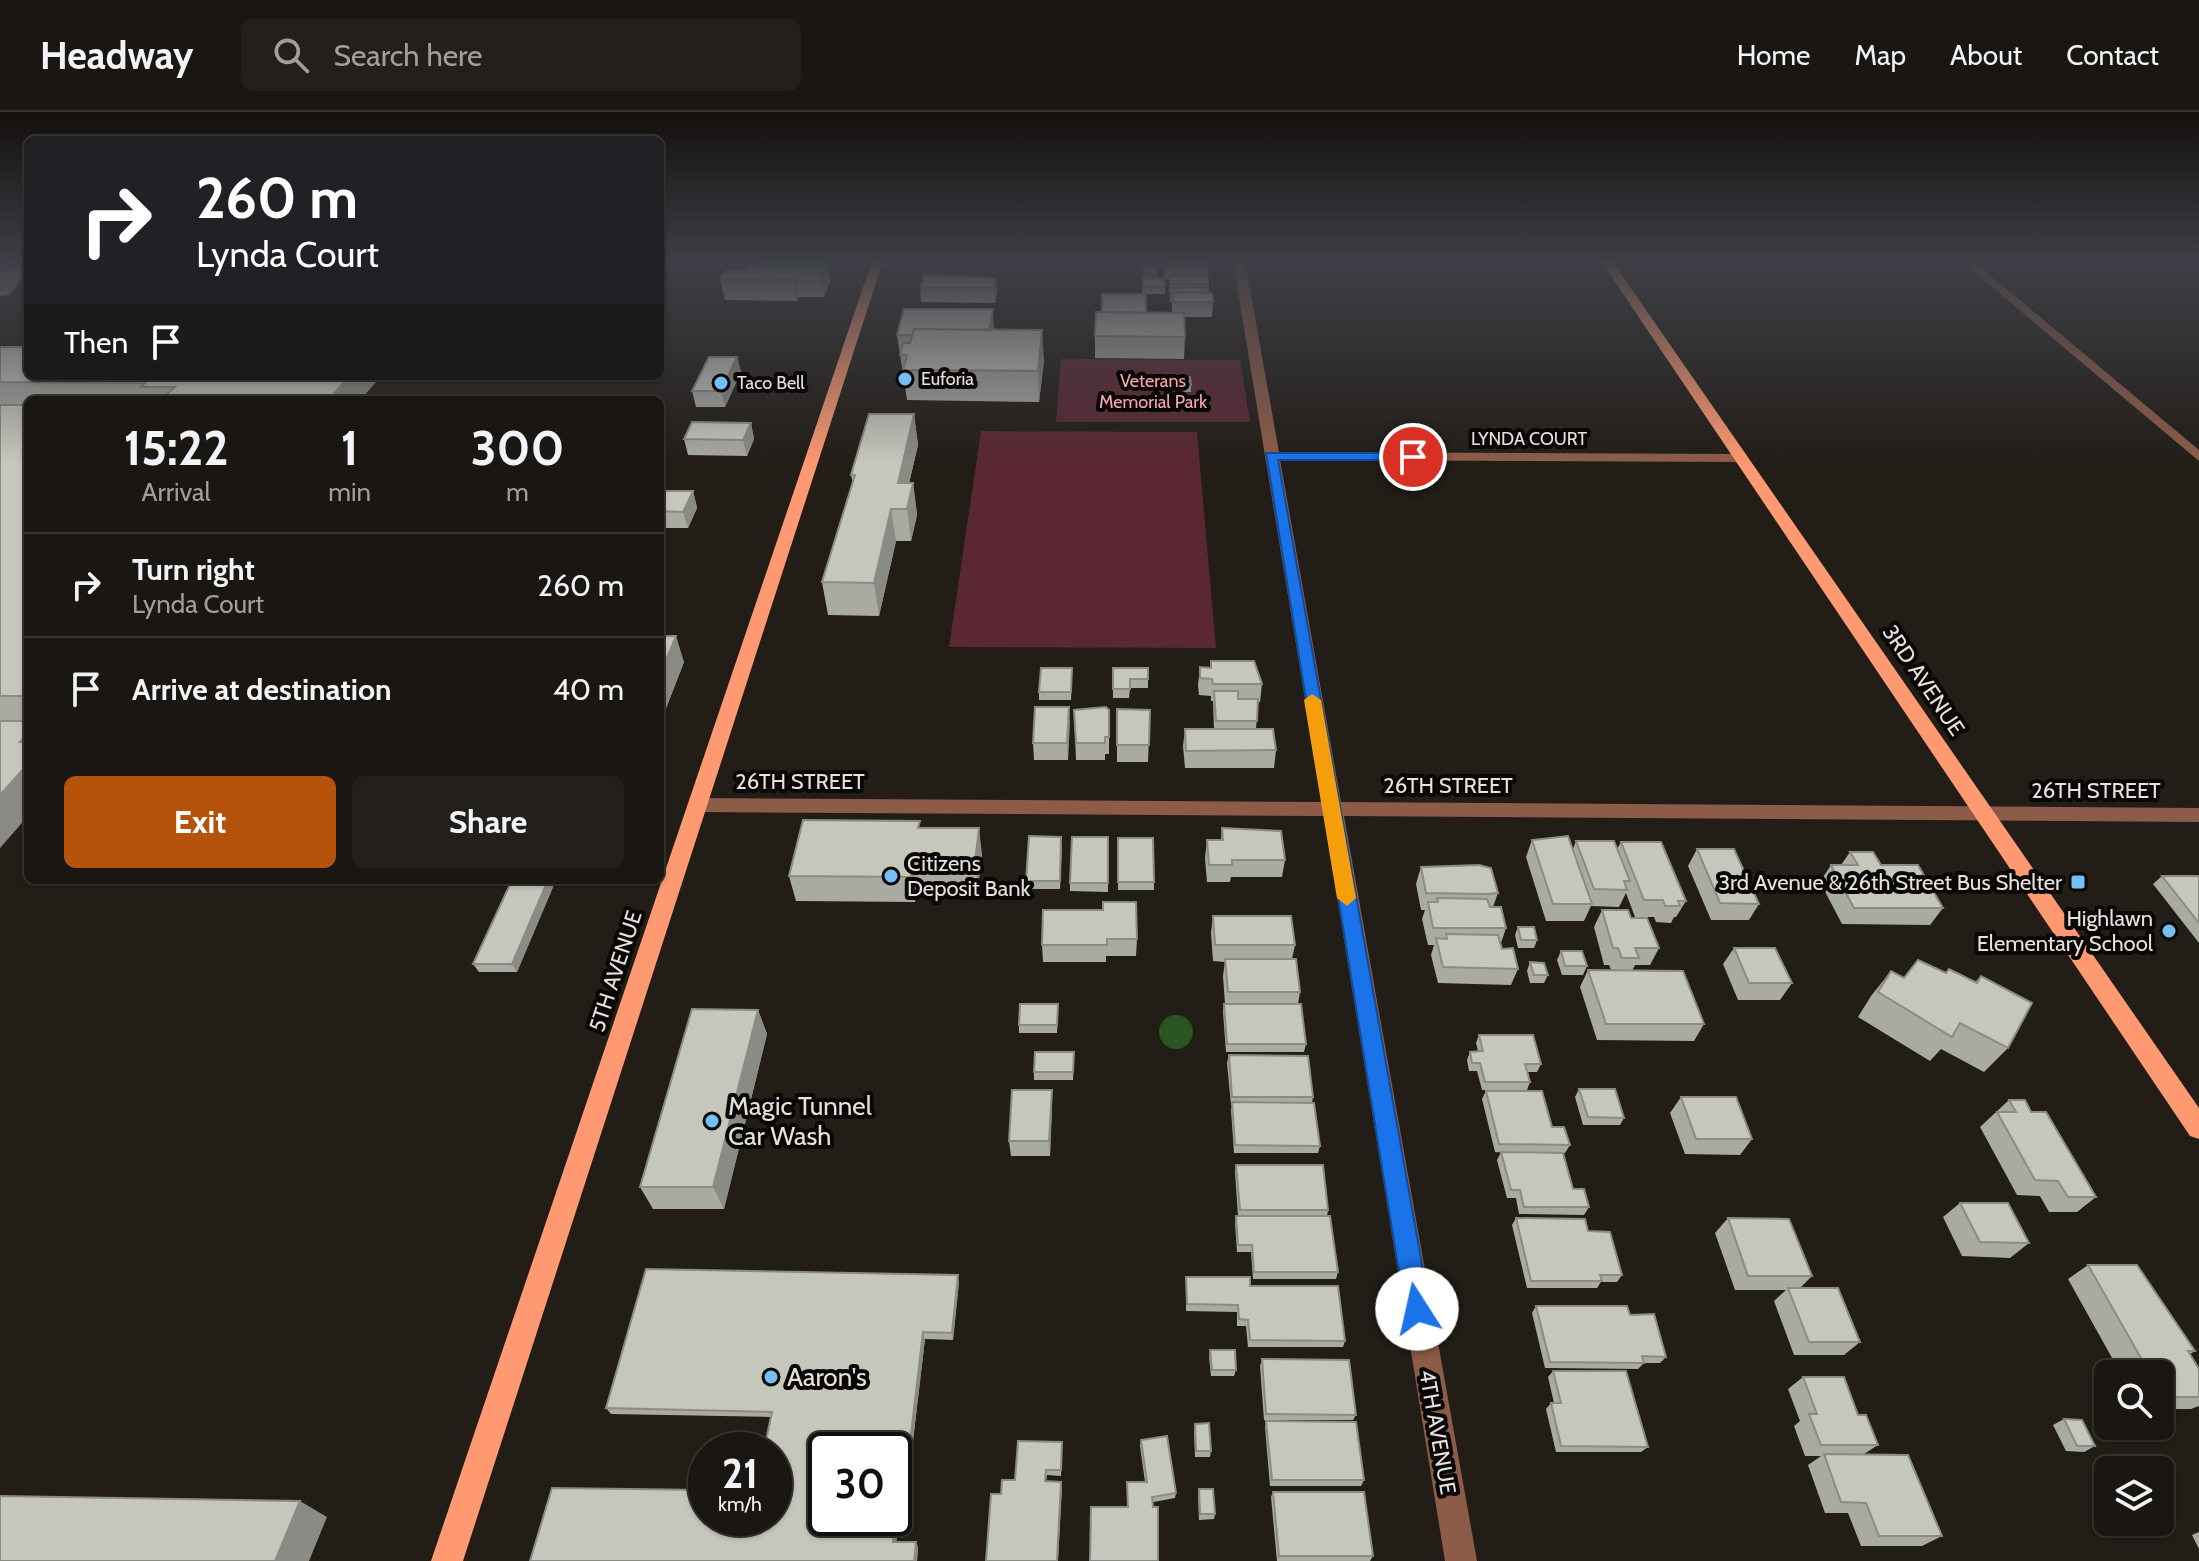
<!DOCTYPE html>
<style>
:root{--surface:#1a1611;--page:#231f1a;--text:#f1f3f6;--muted:#9f9f9f;--line:#383531;--accent:#b45309}
body{margin:0;font-family:Cabin,sans-serif;background:var(--page);color:var(--text);height:100vh;display:flex;flex-direction:column;font-size:30px;white-space:nowrap}
*{box-sizing:border-box;margin:0}
p{font-size:26px;color:var(--muted)}
.icon{flex:none;width:44px;height:44px;fill:none;stroke:currentColor;stroke-width:2;stroke-linecap:round;stroke-linejoin:round}
.map{position:relative;flex:1;overflow:hidden}
.drawer{position:absolute;left:24px;top:284px;width:640px;height:488px;display:flex;flex-direction:column;background:var(--surface);border-radius:12px;box-shadow:0 2px 6px #0004,0 0 0 2px var(--line)}
.drawer>*{flex:none}
.banner{position:absolute;left:24px;top:24px;width:640px;height:244px;border-radius:12px;box-shadow:0 2px 6px #0004,0 0 0 2px var(--line);background:#202124;color:#fff;overflow:hidden}
.tools{position:absolute;left:2094px;top:1248px;display:grid;gap:16px}
.tools a{display:grid;place-items:center;width:80px;height:80px;border-radius:12px;background:var(--surface);box-shadow:0 2px 6px #0004,0 0 0 2px var(--line);font-size:40px}
.speed{position:absolute;left:688px;top:1320px;display:flex;gap:16px;font-size:40px;font-weight:700;text-align:center}
.speed>*{display:grid;place-content:center;width:104px;height:104px;border-radius:50%;background:var(--surface);box-shadow:0 2px 6px #0004,0 0 0 2px var(--line);line-height:1}
.speed small{font-size:20px;font-weight:400}
.speed .limit{border:4px solid #111;border-radius:12px;background:#fff;color:#111}
.pin{position:absolute;display:grid;place-items:center;width:68px;height:68px;color:#fff;margin:-34px;border:4px solid #fff;border-radius:50%;box-shadow:0 2px 8px #0007}
.me{position:absolute;width:88px;margin:-44px;rotate:350deg;stroke-linejoin:round;filter:drop-shadow(0 0 6px #0008)}
.turn{display:flex;align-items:center;gap:28px;height:168px;padding:0 40px;font-size:36px}
.turn .icon{width:104px;height:104px;stroke-width:2.5}
.turn b{display:block;font-size:56px;line-height:68px}
.then{display:flex;align-items:center;height:76px;padding:0 40px;background:#0003;gap:16px;font-size:30px}
.eta{display:flex;justify-content:space-evenly;align-items:center;height:136px;text-align:center}
.eta b{font-size:48px;font-weight:700;line-height:56px}
.button{display:flex;gap:16px;margin-top:auto;padding:16px 40px}
.button a{flex:1;height:92px;border-radius:12px;background:var(--accent);color:#fff;font-size:32px;font-weight:700;line-height:92px;text-align:center}
.button a+a{background:var(--page);color:var(--text)}
ul{padding:0;list-style:none}
li{display:flex;align-items:center;gap:24px;height:104px;padding:0 40px;border-top:2px solid var(--line)}
li div{flex:1}
li b{display:block;font-size:30px}
li em{font-style:normal}
header{display:flex;align-items:center;gap:48px;box-sizing:border-box;height:112px;padding:0 40px;background:var(--surface);border-bottom:2px solid var(--line)}
header strong{font-size:38px}
nav{display:flex;gap:44px;margin-inline-start:auto;font-size:28px}
.search{width:560px;height:72px;background:var(--page);display:flex;align-items:center;gap:20px;box-sizing:border-box;padding:0 28px;border-radius:12px;color:var(--muted);font-size:30px}
.map>svg:first-child{display:block}
.green{fill:#5a2732}
.water{fill:#275621}
.lines{fill:none;stroke-linecap:round;stroke-linejoin:round}
.minor{fill:#8d5c49;fill-rule:evenodd}
.major{fill:#fe9971;fill-rule:evenodd}
.wall{fill:#a9aaa2;fill-rule:evenodd}
.shaded-wall{fill:#8a8b84}
.building{fill:#c5c6bc;stroke:#8a8b84;stroke-width:2;fill-rule:evenodd}
.route{fill:#1a73e8;stroke:#114b97;stroke-width:2}
.slow{fill:#f59e0b}
.poi-dot{fill:#74c0f6;stroke:#090806;stroke-width:3}
.labels{text-anchor:middle;stroke-width:8;stroke-linejoin:round;paint-order:stroke}
.far-poi-label{font-size:18px;fill:#e5e2dd;stroke:#090806;text-anchor:start}
.far-park-label{font-size:18px;fill:#f9a4b2;stroke:#090806}
.far-street-label{font-size:18px;fill:#e5e2dd;stroke:#090806}
.street-label{font-size:22px;fill:#e5e2dd;stroke:#090806}
.poi-label{font-size:22px;fill:#e5e2dd;stroke:#090806;text-anchor:end}
.near-poi-label{font-size:26px;fill:#e5e2dd;stroke:#090806;text-anchor:start}
</style>
<header>
<strong>Headway</strong>
<div class="search"><svg class="icon" aria-label="search" viewBox="0 0 24 24"><circle cx="10" cy="10" r="6"/><path d="M15 15l6 6"/></svg>Search here</div>
<nav><a>Home</a><a>Map</a><a>About</a><a>Contact</a></nav>
</header>
<div class="map">
<svg width="2199" height="1449" viewBox="0 0 2199 1449">
<rect width="100%" height="100%" fill="#221d17"/>
<!-- green -->
<path class="green" d="M1061 247 1240 248 1250 310H1056Z
M981 319 1197 320 1216 536 949 535Z"/>
<!-- water -->
<path class="water" d="M1159 920a17 17 0 1 1 34 0a17 17 0 1 1-34 0Z"/>
<g class="lines">
<!-- minor -->
<path class="minor" d="M1233 149H1245L1279 340 1740 342 1747 346 1740 350 1280 348 1341 690 2199 696V710L1344 704 1477 1449H1445L1324 704 697 700 687 693 697 686 1322 690Z
M1961 149H1973L2199 338V349Z"/>
<!-- major -->
<path class="major" d="M872 149H883L463 1449H431Z
M1601 149H1612L2199 996V1027L2190 1024Z"/>
</g>
<!-- wall -->
<path class="wall" d="M761 149H827L830 169 824 185H799L797 189 725 188 720 167 759 153Z
M1164 149 1208 154 1209 181 1213 190 1212 205H1184L1185 225 1184 247 1095 246V224L1102 200 1142 182 1144 152H1156L1157 166 1164 167ZM1165 167 1169 168 1170 191H1172V201H1146V182H1165Z
M996 166 997 181 995 191 921 190 920 176Z
M994 218 1044 248 1039 290 907 288 897 223Z
M0 235 28 264H381L360 288H28V609H0Z
M737 245 741 260 725 295H696L692 279Z
M1174 265 1191 273V280H1174Z
M914 302 918 333 909 371H913L917 403 911 429H896L879 504 828 503 822 470 853 372 851 363Z
M751 311 754 327 747 344 688 343 684 327Z
M660 379H693L697 396 688 416H660Z
M660 524 684 550 665 599H660Z
M1211 549 1262 572 1260 590H1258L1256 617 1276 638 1274 656H1185L1183 634 1185 617H1214L1213 589H1211V584L1199 583 1198 573 1200 555 1210 556Z
M1113 556H1148V576H1130L1129 586H1113Z
M1072 565 1071 588H1039V580Z
M1069 595 1068 648H1034L1033 631Z
M1117 597 1150 598 1148 650H1117Z
M1074 598H1109V642H1105V648H1076Z
M921 716 982 742 978 775H917L915 790 796 789 789 764Z
M1222 716 1285 748 1282 765H1231L1230 770H1207L1205 746 1207 728H1221Z
M1108 725V780L1070 779V771Z
M1118 726 1154 770V778H1118Z
M1532 728 1573 737 1576 729 1617 737 1621 730 1686 789 1676 805H1674L1671 811 1656 810 1654 805H1635L1626 781 1619 795 1591 794 1584 809H1546L1526 745Z
M1062 733 1060 777H1027L1026 769Z
M1697 737 1759 792 1749 808H1711L1688 754Z
M1850 740 1881 753 1943 796 1930 813 1842 812 1820 770 1831 753H1841Z
M1421 755 1498 781 1493 795 1506 816 1501 831 1502 837 1518 857 1511 873 1438 871 1431 843 1434 833H1428L1422 807 1425 798H1421L1416 772Z
M2162 764H2199V831L2153 772Z
M512 768H556L517 860H479L473 852Z
M1043 798 1137 827 1136 844H1106V850H1043L1042 833Z
M1602 798 1631 806 1659 836 1650 853H1635L1632 859 1704 912 1694 929 1597 928 1580 875 1588 858H1611L1609 853H1604L1594 815Z
M1213 804 1295 833 1292 847 1300 880 1298 892 1306 932 1304 940H1226L1223 900 1224 892H1225L1223 864 1225 850 1213 849 1211 821Z
M1518 815 1537 828 1534 836H1518L1515 823Z
M1734 836 1792 871 1780 888H1738L1723 852Z
M1561 839 1587 854 1583 863H1562L1557 848Z
M1918 848 1945 861 1949 857 1975 870 1981 864 2008 936 1984 960 1941 937 1930 949 1858 905 1871 884 1891 859 1903 866Z
M1530 850 1548 863 1544 871H1530L1527 859Z
M758 898 767 922 724 1097H653L640 1075Z
M1058 901 1057 921H1019V913Z
M1479 923 1541 952 1537 960H1528L1530 970 1527 978H1482L1477 959H1469L1467 948 1470 940 1478 939 1476 931Z
M1074 940 1073 968H1034V960Z
M1229 943 1313 985 1312 991 1320 1034 1318 1041H1234L1231 998 1232 993H1231L1227 951Z
M1579 977 1624 1006 1620 1013H1583L1575 985Z
M1052 978V994L1050 1044H1011L1009 1029Z
M1486 979 1552 1015 1570 1033 1565 1041 1495 1040 1482 987Z
M1681 985 1752 1027 1740 1043 1685 1042 1670 1001Z
M2009 988 2031 1000 2096 1085 2077 1100H2049L2040 1084 2017 1083 1980 1015Z
M1501 1040 1573 1077 1589 1095 1584 1103 1519 1102 1516 1086H1507L1497 1048Z
M1236 1053 1328 1098 1327 1104 1338 1160 1336 1167H1253L1251 1140H1237L1235 1111 1236 1104H1238L1235 1060Z
M1960 1091 2029 1131 2010 1146 1962 1144 1943 1105Z
M1516 1106 1588 1119 1622 1163 1617 1170H1601L1597 1176H1527L1512 1113Z
M1728 1106 1812 1164 1800 1176 1860 1230 1844 1243H1794L1774 1189 1786 1178H1735L1715 1121Z
M2088 1153 2195 1239 2190 1242 2199 1257V1294L2191 1297H2160V1262H2121L2068 1167Z
M1186 1165 1250 1174 1345 1229 1343 1235H1248L1246 1214H1237V1200L1186 1199Z
M959 1170 953 1228 925 1227 906 1388 902 1387 896 1430 918 1435 917 1449 774 1406 771 1305 611 1302 606 1296Z
M1536 1194 1630 1203 1666 1245 1660 1251H1644L1638 1257 1545 1256 1532 1201Z
M1210 1238 1236 1258 1234 1264H1211L1209 1245Z
M1262 1247 1356 1303 1353 1308H1264L1260 1254Z
M1553 1259 1648 1335 1641 1340H1556L1546 1297 1551 1291H1554L1548 1265Z
M1803 1265 1858 1303 1878 1333 1864 1342 1942 1424 1922 1434H1861L1848 1401H1825L1808 1353 1821 1344H1805L1794 1314 1800 1309 1788 1277Z
M2064 1307 2095 1334 2084 1340 2066 1339 2053 1313Z
M1266 1309 1364 1368 1361 1374H1270L1265 1315Z
M1195 1312 1211 1339 1210 1345H1195L1194 1318Z
M1141 1328 1176 1381 1175 1386 1127 1395 1145 1370 1140 1334Z
M1062 1330 1061 1364 1047 1363 1046 1369 1062 1375 1058 1449H986L1001 1382Z
M1199 1377 1215 1402 1214 1407 1199 1408 1198 1383Z
M1273 1380 1373 1444 1370 1449H1277L1271 1385Z
M2199 1420V1437L2192 1423Z"/>
<!-- shaded-wall -->
<path class="shaded-wall" d="M4 149H17L24 161 10 183 0 184V156Z
M826 149H827L830 169 824 185 821 163Z
M795 163 799 185 797 189 793 168Z
M996 166 997 181 995 191 994 176Z
M993 197 994 219 988 224Z
M1042 218 1044 248 1039 290 1038 259Z
M737 245 741 260 725 295 721 279Z
M350 264H381L360 288H328Z
M914 302 918 333 903 397 898 371Z
M751 311 754 327 747 344 743 328Z
M913 371 917 403 911 429 907 397Z
M693 379 697 396 688 416 683 400Z
M891 397 896 429 879 504 874 471Z
M676 524 684 550 665 599 660 586V563Z
M1069 595 1070 612 1068 648 1067 631Z
M28 621V639L20 630Z
M28 652V704L0 736V683Z
M979 716 982 742 978 775 975 750Z
M913 749 917 775 915 790 911 765Z
M548 768H556L517 860 512 852Z
M758 898 767 922 724 1097 713 1075Z
M1052 978V994L1050 1044 1049 1029Z
M958 1163 959 1170 953 1228 952 1221Z
M923 1220 925 1227 906 1388 904 1382Z
M899 1382 902 1387 896 1435 893 1430Z
M300 1389 327 1405 309 1449H275Z
M916 1430 918 1435 917 1449H914Z"/>
<!-- building -->
<path class="building" d="M761 149H826L821 163H795L793 168 720 167 725 159H744L748 153H759Z
M1165 149H1207L1208 154 1165 153Z
M1144 152H1156L1157 162 1144 161Z
M924 163 996 166 994 176H920Z
M1169 164H1207L1208 172H1170Z
M1143 166 1164 167 1165 175H1143Z
M1208 175 1209 181 1173 180V184H1171L1170 176Z
M1173 180 1212 181 1213 190H1173Z
M1102 182H1146V201L1102 200Z
M904 197H993L989 218 914 217 912 223H897Z
M1096 200 1184 201 1185 225 1095 224Z
M914 217 1042 218 1038 259 903 258 907 243H900L903 231H910Z
M0 235H28V264H350L328 288H160L175 275H141L145 271 0 270Z
M709 245H737L721 279H692Z
M1174 265H1190L1191 273H1175Z
M0 293H28V584H0Z
M869 302H914L898 371H913L907 397H891L874 471 822 470 855 363H851Z
M692 310 751 311 743 328 684 327Z
M660 379H693L683 400 660 399Z
M660 524H676L660 563Z
M1211 549H1254L1262 572H1213L1212 567 1200 566V555L1211 556Z
M1041 556H1072L1071 580H1039Z
M1113 556H1148V567H1130V577H1113Z
M1214 579H1238V587H1258L1257 609H1216Z
M1035 595H1069L1067 631H1033Z
M1106 595 1109 598V625H1105V631H1076L1074 598Z
M1117 597 1150 598 1149 633H1117Z
M0 609H28V621L20 630H28V652L0 683Z
M1185 617H1273L1276 638 1186 639Z
M803 708 920 709 918 716H979L975 750 913 749 911 765 789 764Z
M1222 716 1281 719 1285 748H1232V753H1209L1207 728H1223Z
M1029 724 1061 725 1060 769H1026Z
M1568 724 1592 792H1553L1532 728Z
M1072 725H1108V771H1070Z
M1118 726H1153L1154 770H1118Z
M1576 729H1614L1630 769H1624L1627 778 1594 777Z
M1621 730H1661L1686 789H1678L1680 794H1665L1663 788H1644Z
M1697 737H1734L1759 792 1720 791Z
M1850 740H1873L1881 753H1918L1943 796H1854L1831 753H1858Z
M1479 753 1491 756 1498 781 1486 782 1426 781 1421 755Z
M2162 764H2199V811Z
M512 768H548L512 852H473Z
M1437 786 1487 787 1490 795H1501L1506 816H1433L1428 790H1438Z
M1103 790H1136L1137 827H1107V833H1042L1043 798H1103Z
M1602 798H1628L1631 806H1647L1659 836H1635L1639 846H1622L1618 836H1613Z
M1213 804H1291L1295 833H1215Z
M1518 815H1534L1537 828H1521Z
M1446 822 1498 823 1502 837 1513 836 1518 857 1443 855 1436 826 1447 827Z
M1734 836H1775L1792 871H1749Z
M1561 839H1582L1587 854H1565Z
M1225 847H1296L1300 880H1228Z
M1918 848 1946 861 1949 857 1977 871 1981 864 2032 891 2008 936 1960 911 1952 925 1878 880 1891 859 1904 866Z
M1530 850 1544 851 1548 863H1534Z
M1588 858 1683 859 1704 912H1606Z
M1020 892H1058L1057 913H1019Z
M1224 892H1301L1306 932H1227Z
M692 897 758 898 713 1075H640Z
M1479 923H1533L1541 952H1525L1530 970H1485L1480 951H1472L1470 940 1483 939Z
M1035 940H1074L1073 960H1034Z
M1229 943 1308 944 1313 985H1232Z
M1579 977H1615L1624 1006 1588 1005Z
M1012 978H1052L1049 1029H1009Z
M1486 979H1542L1552 1015H1564L1570 1033 1499 1032Z
M1681 985H1736L1752 1027H1696Z
M2009 988H2025L2031 1000H2046L2096 1085H2068L2058 1069 2035 1068 1997 1000H2016Z
M1232 990 1314 991 1320 1034 1235 1033Z
M1501 1040 1563 1041 1573 1077H1584L1589 1095H1524L1520 1078H1511Z
M1236 1053H1323L1328 1098H1240Z
M1960 1091H2008L2029 1131 1980 1130Z
M1236 1104H1330L1338 1160H1254L1252 1133H1238Z
M1516 1106 1585 1107 1588 1119 1610 1120 1622 1163H1600L1602 1169H1531Z
M1728 1106 1789 1107 1812 1164H1748Z
M2088 1153H2137L2195 1239H2188L2199 1257V1285H2168L2160 1271V1262H2150Z
M646 1157 958 1163 952 1221 923 1220 904 1382H899L893 1430H916L914 1449H530L552 1376 706 1378V1406H774V1338H764L772 1300 606 1296ZM826 1338H894V1406H826Z
M1186 1165H1250V1174H1338L1345 1229 1250 1228 1248 1208 1239 1207 1238 1193 1187 1192Z
M1788 1176H1838L1860 1230H1809Z
M1536 1194H1627L1630 1203 1654 1202 1666 1245 1642 1244 1644 1251 1550 1250Z
M1210 1238H1235L1236 1258H1212Z
M1262 1247 1349 1248 1356 1303 1266 1302Z
M1553 1259H1626L1648 1335 1561 1334 1551 1291H1561Z
M1803 1265H1844L1858 1303H1866L1878 1333H1821L1809 1302H1817Z
M2064 1307 2082 1308 2095 1334H2077Z
M1266 1309 1356 1310 1364 1368H1272Z
M1209 1311 1211 1339H1196L1195 1312Z
M1167 1324 1176 1381 1152 1385 1153 1395H1158V1449H1090L1091 1395H1128L1127 1370H1147L1141 1328Z
M1018 1329 1062 1330 1061 1358H1046L1045 1369 1061 1370 1057 1449H986L991 1382H1001L1002 1368H1015Z
M1824 1342 1908 1343 1942 1424H1879L1866 1391 1841 1390Z
M1199 1377H1213L1215 1402H1200Z
M1273 1380H1364L1373 1444H1279Z
M0 1384 300 1389 275 1449H0Z"/>
<!-- sky -->
<linearGradient id="sky" x2="0" y2="1"><stop stop-color="#13100d"/><stop offset="0.42" stop-color="#3e4047"/><stop offset="1" stop-color="#3e4047" stop-opacity="0"/></linearGradient>
<rect width="2199" height="352" fill="url(#sky)"/>
<!-- route -->
<path class="route" d="M1266 341H1413L1419 345 1413 348H1278L1430 1197 1426 1206 1417 1210 1409 1206 1405 1197Z"/>
<!-- slow -->
<path class="slow" d="M1312 582 1321 588 1356 786 1347 794 1337 786 1304 588Z"/>
<!-- markers -->
<g class="poi-dot">
<circle cx="905" cy="267" r="8"/>
<circle cx="721" cy="271" r="8"/>
<circle cx="891" cy="764" r="8"/>
<rect x="2070" y="762" width="16" height="16" rx="4"/>
<circle cx="2169" cy="819" r="8"/>
<circle cx="712" cy="1009" r="8"/>
<circle cx="771" cy="1265" r="8"/>
</g>
<g class="labels">
<!-- far-poi labels -->
<g class="far-poi-label">
<text x="921" y="273">Euforia</text>
<text x="737" y="277">Taco Bell</text>
</g>
<!-- far-park labels -->
<g class="far-park-label">
<text x="1153" y="275">Veterans<tspan x="1153" dy="21">Memorial Park</tspan></text>
</g>
<!-- far-street labels -->
<g class="far-street-label">
<text x="1529" y="333">LYNDA COURT</text>
</g>
<!-- street labels -->
<g class="street-label">
<text transform="translate(1924 568) rotate(56)" y="8">3RD AVENUE</text>
<text x="800" y="677">26TH STREET</text>
<text x="1448" y="681">26TH STREET</text>
<text x="2096" y="686">26TH STREET</text>
<text transform="translate(615 859) rotate(-72)" y="8">5TH AVENUE</text>
<text transform="translate(1438 1320) rotate(80)" y="8">4TH AVENUE</text>
</g>
<!-- poi labels -->
<g class="poi-label">
<text x="907" y="759" text-anchor="start">Citizens<tspan x="907" dy="25">Deposit Bank</tspan></text>
<text x="2062" y="778">3rd Avenue &amp; 26th Street Bus Shelter</text>
<text x="2153" y="814">Highlawn<tspan x="2153" dy="25">Elementary School</tspan></text>
</g>
<!-- near-poi labels -->
<g class="near-poi-label">
<text x="728" y="1003">Magic Tunnel<tspan x="728" dy="30">Car Wash</tspan></text>
<text x="787" y="1274">Aaron's</text>
</g>
</g>
</svg>
<div class="tools">
<a><svg class="icon" aria-label="search" viewBox="0 0 24 24"><circle cx="10" cy="10" r="6"/><path d="M15 15l6 6"/></svg></a>
<a><svg class="icon" aria-label="layers" viewBox="0 0 24 24"><path d="M12 4l9 5-9 5-9-5zM3 14l9 5 9-5"/></svg></a>
</div>
<div class="speed"><div>21<small>km/h</small></div><div class="limit">30</div></div>
<div class="pin" style="left:1413px;top:345px;background:#d93025"><svg class="icon" aria-label="arrive" viewBox="0 0 24 24"><path d="M6 21V4h12l-3 4 3 4H6"/></svg></div>
<svg class="me" style="left:1417px;top:1197px" viewBox="-20 -20 40 40"><circle r="19" fill="#fff"/><path d="M0-13L10 11 0 6-10 11z" fill="#1a73e8"/></svg>
<div class="banner">
<div class="turn"><svg class="icon" aria-label="right" viewBox="0 0 24 24"><path d="M7 20v-9h11M14 6l5 5-5 5"/></svg><div><b>260 m</b>Lynda Court</div></div>
<div class="then">Then<svg class="icon" aria-label="arrive" viewBox="0 0 24 24"><path d="M6 21V4h12l-3 4 3 4H6"/></svg></div>
</div>
<section class="drawer">
<div class="eta">
<div><b>15:22</b><p>Arrival</p></div>
<div><b>1</b><p>min</p></div>
<div><b>300</b><p>m</p></div>
</div>
<ul>
<li><svg class="icon" aria-label="right" viewBox="0 0 24 24"><path d="M7 20v-9h11M14 6l5 5-5 5"/></svg><div><b>Turn right</b><p>Lynda Court</p></div><em>260 m</em></li>
<li><svg class="icon" aria-label="arrive" viewBox="0 0 24 24"><path d="M6 21V4h12l-3 4 3 4H6"/></svg><div><b>Arrive at destination</b></div><em>40 m</em></li>
</ul>
<div class="button"><a>Exit</a><a>Share</a></div>
</section>
</div>
